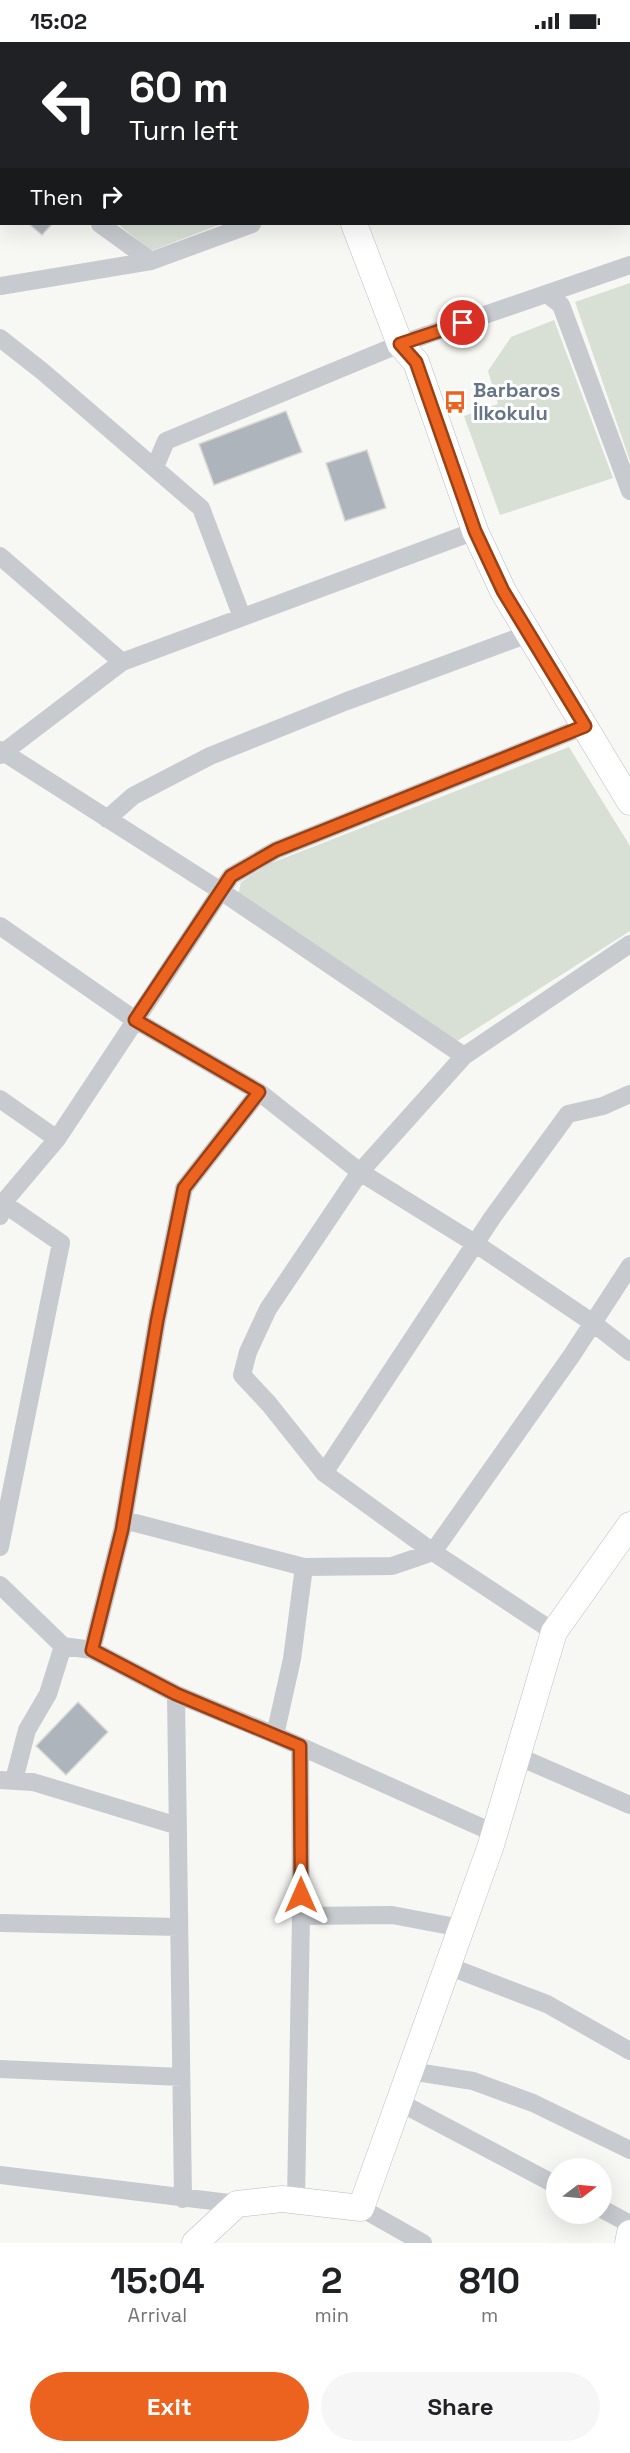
<!DOCTYPE html>
<meta charset="utf-8">
<style>
:root{--surface:#fff;--page:#f6f6f6;--text:#202124;--muted:#757577;--accent:#ec631f}
body{margin:0;font-family:"Space Grotesk",sans-serif;background:var(--page);color:var(--text);height:100vh;display:flex;flex-direction:column;font-size:22px;white-space:nowrap}
*{box-sizing:border-box;margin:0}
p{font-size:20px;color:var(--muted)}
.icon{flex:none;width:33px;height:33px;fill:none;stroke:currentColor;stroke-width:2;stroke-linecap:round;stroke-linejoin:round}
.map{position:relative;height:2201px;overflow:hidden}
.sheet{display:flex;flex-direction:column;background:var(--surface);flex:1}
.sheet>*{flex:none}
.hud{position:absolute;left:0px;top:0px;width:630px;height:183px;box-shadow:0 6px 24px #0002;background:#202124;color:#fff;overflow:hidden}
.needle{width:39px;rotate:74deg}
.fabs{position:absolute;left:546px;top:2116px;display:grid;gap:12px}
.fabs a{display:grid;place-items:center;width:66px;height:66px;border-radius:50%;background:var(--surface);box-shadow:0 6px 24px #0002;font-size:30px}
.pin{position:absolute;display:grid;place-items:center;width:51px;height:51px;color:#fff;margin:-26px;border:3px solid #fff;border-radius:50%;box-shadow:0 2px 6px #0007}
.me{position:absolute;width:66px;margin:-33px;rotate:0deg;stroke-linejoin:round;filter:drop-shadow(0 0 4px #0008)}
.turn{display:flex;align-items:center;gap:21px;height:126px;padding:0 30px;font-size:27px}
.turn .icon{width:78px;height:78px;stroke-width:2.5}
.turn b{display:block;font-size:42px;line-height:51px}
.then{display:flex;align-items:center;height:57px;padding:0 30px;background:#0003;gap:12px;font-size:22px}
.eta{display:flex;justify-content:space-evenly;align-items:center;height:102px;text-align:center}
.eta b{font-size:36px;font-weight:700;line-height:42px}
.primary-button{display:flex;gap:12px;margin-top:auto;padding:12px 30px}
.primary-button a{flex:1;height:69px;border-radius:36px;background:var(--accent);color:#fff;font-size:24px;font-weight:700;line-height:69px;text-align:center}
.primary-button a+a{background:var(--page);color:var(--text)}
.status{display:flex;justify-content:space-between;align-items:center;height:42px;padding:0 30px;background:var(--surface);direction:ltr}
.status svg{height:16px;fill:currentColor}
.map>svg:first-child{display:block}
.green{fill:#d8dfd5}
.building{fill:#aeb4bb;stroke:#d9d9d6;stroke-width:1.5}
.lines{fill:none;stroke-linecap:round;stroke-linejoin:round}
.secondary-casing{stroke:#b9bdc3;stroke-width:27}
.street{stroke:#c7cace;stroke-width:18}
.secondary{stroke:#fff;stroke-width:26}
.route-casing{stroke:#994014;stroke-width:15}
.route{stroke:#ec631f;stroke-width:10}
.labels{text-anchor:middle;stroke-width:6;stroke-linejoin:round;paint-order:stroke}
.poi-label{font-size:20px;font-weight:bold;fill:#657487;stroke:#fff;text-anchor:start}
</style>
<div class="status"><b>15:02</b><svg viewBox="0 0 49 12"><path d="M0 12V9h3v3zM5 12V6h3v6zM10 12V3h3v9zM15 12V0h3v12zM26 1h20v11H26zM47 4h2v5h-2z"/></svg></div>
<div class="map">
<svg width="630" height="2201" viewBox="0 0 630 2201">
<rect width="100%" height="100%" fill="#f7f7f4"/>
<!-- green -->
<path class="green" d="M118 182H221L151 209Z
M630 241V419L575 260Z
M554 278 613 436 500 473 464 374 498 362 488 329 511 295Z
M569 705 630 804V889L454 1001 238 854 241 840 269 822Z"/>
<!-- building -->
<path class="building" d="M29 182H52L42 193Z
M286 369 302 410 214 443 199 402Z
M367 408 386 466 345 479 326 421Z
M78 1660 108 1690 66 1733 36 1704Z"/>
<g class="lines">
<!-- secondary casing -->
<g class="secondary-casing">
<path id="secondary" d="M290 0V2
M354 182 400 302 416 320 475 489 503 549 630 760
M195 2201 237 2162 282 2157 361 2166 491 1803 554 1590 630 1483
M628 2201 630 2191"/>
</g>
<!-- street -->
<path class="street" d="M269 2H274
M318 2 322 0
M628 47H630
M628 86 630 89
M0 99 2 100
M100 182 151 219
M0 244 151 219 252 182
M547 252 561 263 630 449
M0 296 42 329 201 466 242 575
M155 425 166 399 400 302 630 223
M0 514 122 620
M0 708 221 849 464 1014
M0 713 122 620 475 489
M107 777 133 754 210 714 347 659 528 592
M0 884 135 978 259 1050 360 1130 476 1202 593 1281 630 1310
M630 902 464 1014 360 1130 268 1267 248 1310 242 1333 269 1362 324 1431 433 1510 572 1313 630 1224
M0 1057 57 1097
M0 1159 61 1201 0 1505
M0 1174 3 1161 57 1097 231 834 276 808 585 684
M324 1431 492 1176 568 1072 603 1064 630 1052
M124 1478 304 1525 392 1524 433 1510 554 1590
M0 1543 63 1604 92 1608 176 1652 275 1693 494 1791
M92 1608 122 1488 157 1279 184 1146 259 1050
M176 1652 183 2157
M275 1693 292 1617 304 1525
M517 1714 630 1763
M0 1738 33 1740 178 1784
M14 1738 27 1688 48 1652 63 1604
M301 1874 392 1873 461 1886
M0 1881 179 1885
M448 1924 547 1962 630 2009
M0 2027 181 2035
M410 2029 473 2039 533 2061 630 2108
M399 2060 556 2143
M0 2133 237 2162
M296 2159 301 1874 300 1704
M361 2166 423 2201
M602 2167 630 2182"/>
<!-- secondary -->
<use href="#secondary" class="secondary"/>
</g>
<g class="lines">
<!-- route casing -->
<g class="route-casing">
<path id="route" d="M301 1853 300 1704 176 1652 92 1608 122 1488 157 1279 184 1146 259 1050 135 978 231 834 276 808 585 684 503 549 475 489 416 320 400 302 463 281"/>
</g>
<!-- route -->
<use href="#route" class="route"/>
</g>
<!-- icons -->
<defs>
<g id="bus-bare" transform="scale(1.8)"><path d="M-5-6H5V4H4V6H2V4H-2V6H-4V4H-5ZM-3.5-4V0h7V-4ZM-3.5 1.2v1.5H-2V1.2ZM2 1.2v1.5H3.5V1.2Z" fill="#ec631f" stroke="#fff" stroke-width="2.5" paint-order="stroke"/></g>
</defs>
<g fill-rule="evenodd">
<use href="#bus-bare" x="455" y="360"/>
</g>
<g class="labels">
<!-- poi labels -->
<g class="poi-label">
<text x="473" y="355">Barbaros<tspan x="473" dy="23">İlkokulu</tspan></text>
</g>
</g>
</svg>
<div class="fabs">
<a><svg class="needle" viewBox="-14 -14 28 28"><path d="M0-13l5 13h-10z" fill="#e53935"/><path d="M0 13l5-13h-10z" fill="#757577"/></svg></a>
</div>
<div class="pin" style="left:463px;top:281px;background:#d93025"><svg class="icon" aria-label="arrive" viewBox="0 0 24 24"><path d="M6 21V4h12l-3 4 3 4H6"/></svg></div>
<svg class="me" style="left:301px;top:1853px" viewBox="-20 -20 40 40"><path d="M0-17L14 15 0 8-14 15z" fill="#ec631f" stroke="#fff" stroke-width="4"/></svg>
<div class="hud">
<div class="turn"><svg class="icon" aria-label="left" viewBox="0 0 24 24"><path d="M17 20v-9H6M10 6l-5 5 5 5"/></svg><div><b>60 m</b>Turn left</div></div>
<div class="then">Then<svg class="icon" aria-label="right" viewBox="0 0 24 24"><path d="M7 20v-9h11M14 6l5 5-5 5"/></svg></div>
</div>
</div>
<section class="sheet">
<div class="eta">
<div><b>15:04</b><p>Arrival</p></div>
<div><b>2</b><p>min</p></div>
<div><b>810</b><p>m</p></div>
</div>
<div class="primary-button"><a>Exit</a><a>Share</a></div>
</section>
